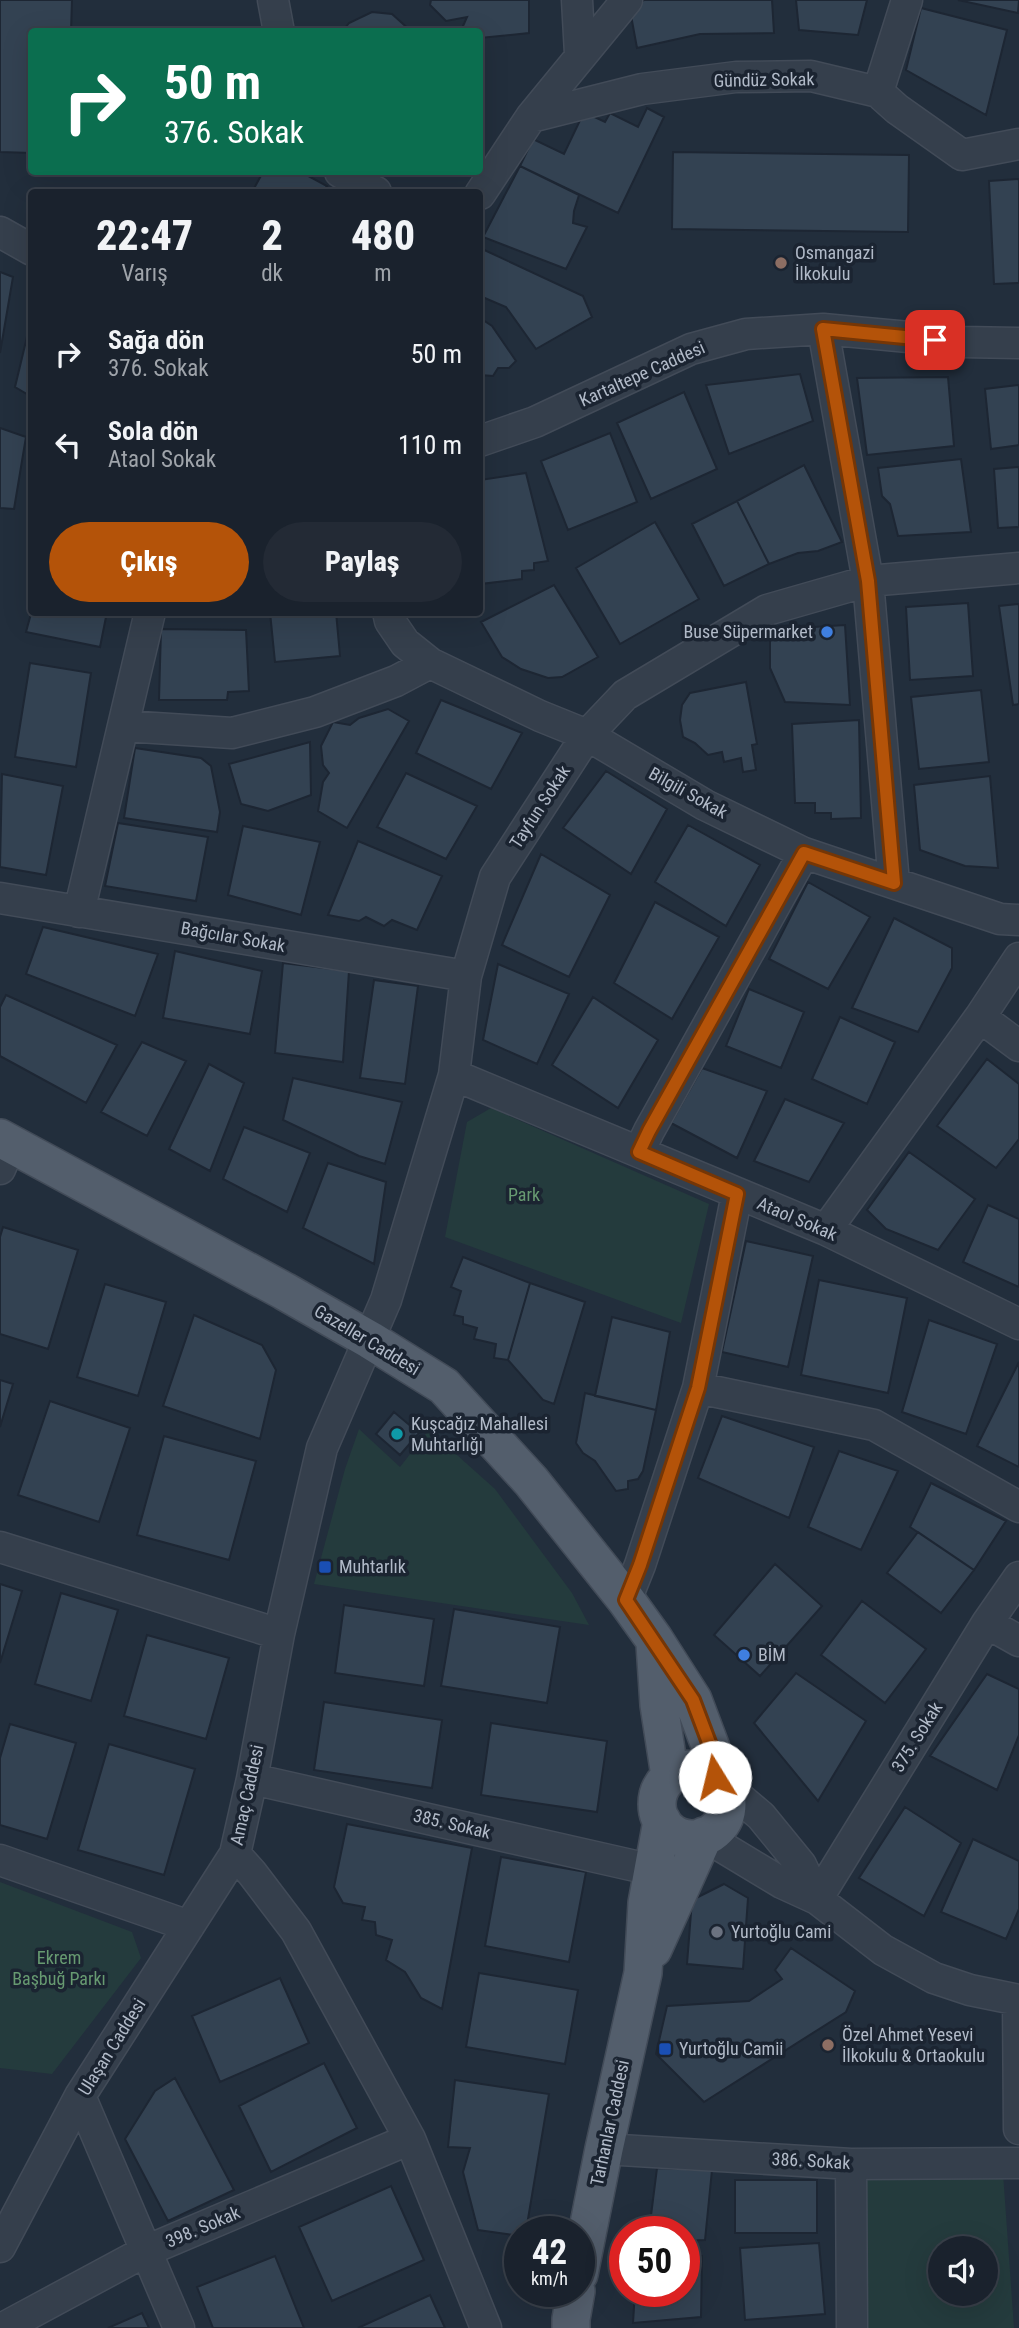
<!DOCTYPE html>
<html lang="tr">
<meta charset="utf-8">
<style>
:root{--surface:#1a222d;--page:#232a35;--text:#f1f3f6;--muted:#9fa4aa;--line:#383f49;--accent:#b45309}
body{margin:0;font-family:"Roboto Condensed",sans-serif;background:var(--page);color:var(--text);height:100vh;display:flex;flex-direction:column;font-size:26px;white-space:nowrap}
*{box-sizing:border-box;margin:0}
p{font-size:23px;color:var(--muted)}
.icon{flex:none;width:38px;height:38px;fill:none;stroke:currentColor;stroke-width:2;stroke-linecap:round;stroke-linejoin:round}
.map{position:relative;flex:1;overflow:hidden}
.drawer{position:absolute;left:28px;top:189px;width:455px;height:427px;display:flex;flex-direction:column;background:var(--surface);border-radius:7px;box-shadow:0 7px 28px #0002,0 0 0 2px var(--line)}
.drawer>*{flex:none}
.guide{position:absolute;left:28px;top:28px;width:455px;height:147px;border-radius:7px;box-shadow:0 7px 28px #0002,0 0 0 2px var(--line);background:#0b6e4f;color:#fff;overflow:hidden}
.tools{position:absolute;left:928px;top:2236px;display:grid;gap:14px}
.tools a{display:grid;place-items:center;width:70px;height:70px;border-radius:50%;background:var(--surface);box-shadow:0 7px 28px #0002,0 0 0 2px var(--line);font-size:35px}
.speed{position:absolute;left:504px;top:2216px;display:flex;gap:14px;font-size:35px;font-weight:700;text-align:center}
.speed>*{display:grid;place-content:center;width:91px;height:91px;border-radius:50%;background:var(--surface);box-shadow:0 7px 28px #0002,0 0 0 2px var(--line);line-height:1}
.speed small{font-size:18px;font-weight:400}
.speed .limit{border:10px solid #d22;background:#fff;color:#111}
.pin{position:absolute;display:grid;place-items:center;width:60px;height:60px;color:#fff;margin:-30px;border-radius:14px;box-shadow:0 4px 10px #0006}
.me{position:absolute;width:77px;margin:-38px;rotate:351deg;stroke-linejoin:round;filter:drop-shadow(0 0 5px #0008)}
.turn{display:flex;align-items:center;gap:24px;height:147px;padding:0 21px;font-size:32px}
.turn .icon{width:91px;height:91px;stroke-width:2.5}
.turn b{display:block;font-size:49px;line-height:60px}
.eta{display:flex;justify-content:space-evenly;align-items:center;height:119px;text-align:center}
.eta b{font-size:42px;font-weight:800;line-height:49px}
.button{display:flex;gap:14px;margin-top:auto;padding:14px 21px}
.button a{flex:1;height:80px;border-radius:42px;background:var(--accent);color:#fff;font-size:28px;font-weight:800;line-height:80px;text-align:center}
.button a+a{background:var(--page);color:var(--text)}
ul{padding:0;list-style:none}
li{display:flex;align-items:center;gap:21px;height:91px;padding:0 21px}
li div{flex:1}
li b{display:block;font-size:26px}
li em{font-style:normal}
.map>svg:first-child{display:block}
.green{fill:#243b3d;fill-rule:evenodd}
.building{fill:#334252;stroke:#1d2633;stroke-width:2}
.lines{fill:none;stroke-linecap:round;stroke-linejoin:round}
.minor-casing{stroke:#424b58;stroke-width:33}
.major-casing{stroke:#424b58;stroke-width:40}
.minor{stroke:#353f4c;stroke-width:30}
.major{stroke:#535e6c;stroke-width:37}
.route-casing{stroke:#753606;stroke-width:18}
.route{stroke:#b45309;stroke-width:12}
.education-dot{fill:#8d6e63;stroke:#1b2431;stroke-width:2.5}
.shop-dot{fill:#3f7fe0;stroke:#1b2431;stroke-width:2.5}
.culture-dot{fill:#0f9aa8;stroke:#1b2431;stroke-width:2.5}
.transit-dot{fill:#1a4fb4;stroke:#1b2431;stroke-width:2.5}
.worship-dot{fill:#6b7280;stroke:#1b2431;stroke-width:2.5}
.labels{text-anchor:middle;stroke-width:7;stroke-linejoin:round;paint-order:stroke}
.street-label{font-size:18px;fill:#b1bac8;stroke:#1b2431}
.poi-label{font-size:18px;fill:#b1bac8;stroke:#1b2431;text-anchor:start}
.park-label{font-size:18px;fill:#679a71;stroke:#1b2431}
</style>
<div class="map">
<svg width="1019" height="2328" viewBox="0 0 1019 2328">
<rect width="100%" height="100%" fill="#222e3c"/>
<!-- green -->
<path class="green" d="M491 1108 709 1204 681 1323 445 1237 467 1122Z
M359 1429 400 1467 429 1430 495 1489 572 1593 589 1625 314 1584 345 1469Z
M0 1882 132 1932 141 1958 52 2074 0 2068Z
M860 2170 1003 2173 1014 2328H858ZM940 2249H985V2294H940Z"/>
<!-- building -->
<path class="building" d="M0 0H72L71 32H32V153L0 152Z
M431 0H529V33L480 38V32H464L463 26 467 17 446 21 430 5Z
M644 0H772L774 33 700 34 637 48 630 10Z
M796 0H867L858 35 799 30Z
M958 0H1019L1018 13Z
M921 8 1007 30 986 115 906 70Z
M372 12 392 14 412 32H342L349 23Z
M647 108 664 117 618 213 520 166 533 139 564 154 584 112 605 122 610 113 638 127Z
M673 152 909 155 908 232 672 229Z
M520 166 579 195 574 211 573 223 587 227 566 269 483 237Z
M263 172H301L327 186 323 192H252Z
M1019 179V283L994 284 989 181Z
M480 248 583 296 592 317 536 349 506 307 480 296Z
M0 272 13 277 0 353Z
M32 316V397L15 387Z
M480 318 492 326 516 361 509 368H498L493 376 480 375Z
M800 374 813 421 729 454 706 385Z
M948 377 954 446 867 455 857 378Z
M1019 385V445L991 449 985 389Z
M684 392 717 469 651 499 617 423Z
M0 428 26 437 14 509 0 508Z
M610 433 637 502 568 530 541 461Z
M961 459 971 532 898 536 890 504 882 496 878 468Z
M804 465 842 542 818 551 798 553 769 564 737 501Z
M1019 467V527L998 528 994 469Z
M526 473 548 561 534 563V570L522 571V579L480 584V480Z
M737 501 769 564 724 586 692 524Z
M655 522 699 599 620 644 576 568Z
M554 585 598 657 562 677 548 678 521 669 502 657 481 622Z
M968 603 973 676 910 680 906 607Z
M1019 604V704L1013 705 999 606Z
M32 610V612H107L100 647 26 632Z
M165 612H241L240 617Z
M270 612H336L340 656 275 662Z
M845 625 850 705 785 702 770 668V637L798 628Z
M161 629 246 630 249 691 228 692 227 700H159Z
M30 663 91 673 76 767 15 757Z
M746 682 757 744 752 745 756 770 743 772 741 758 724 762 722 752 708 755 695 743 683 737 680 720 682 705 690 693Z
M981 690 989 762 919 769 911 697Z
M441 700 522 733 491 789 416 753Z
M388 709 409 721 347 828 318 811 323 782 329 773 323 765 321 746 333 722 350 725 359 718Z
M859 720 861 818 831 819V813H815V803H795L792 724Z
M310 742 311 795 268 811 241 804 229 764Z
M135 748 201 758 211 766 220 812 217 832 124 818Z
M606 771 667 809 631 874 563 828Z
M406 773 477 806 446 859 377 827Z
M2 774 63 786 46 875 0 867Z
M990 776 998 868 965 866 920 850 914 785Z
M118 823 208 837 196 901 105 886Z
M688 825 760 865 726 926 655 882Z
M243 826 320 842 301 915 228 895Z
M358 841 442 876 417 930 392 920 384 926 366 917 359 921 328 915Z
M541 854 610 895 569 977 502 945Z
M808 882 870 917 828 989 769 959Z
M655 902 719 937 672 1019 614 983Z
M894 918 952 948V968L918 1032 852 1008Z
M43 927 158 954 135 1016 26 974Z
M175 951 262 971 250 1034 163 1018Z
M283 963 349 971 343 1062 275 1053Z
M498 964 569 994 537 1064 483 1040Z
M374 980 418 986 405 1084 360 1078Z
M749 989 804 1012 781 1068 726 1046Z
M6 995 117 1045 86 1103 0 1056V1007Z
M593 997 658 1040 618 1108 552 1065Z
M840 1017 895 1042 867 1104 812 1079Z
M142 1042 186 1061 147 1136 101 1112Z
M987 1059 1019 1084V1139L996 1168 937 1126Z
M209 1064 244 1083 210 1171 169 1149Z
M702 1068 767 1091 737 1158 671 1123Z
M293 1078 402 1102 385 1164 359 1156 283 1120Z
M785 1099 844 1123 809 1182 754 1161Z
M244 1127 310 1153 287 1212 223 1179Z
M909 1152 975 1199 938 1250 886 1229 867 1210Z
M328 1163 386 1182 374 1264 303 1228Z
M988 1205 1019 1219V1287L963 1262Z
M3 1227 78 1250 48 1349 0 1334V1237Z
M746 1241 813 1256 788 1367 722 1352Z
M463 1257 530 1283 508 1360 494 1358 496 1344 474 1339 477 1328 463 1324V1317L454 1315 461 1291 451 1287Z
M819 1280 907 1298 888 1393 801 1375Z
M530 1283 585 1302 554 1404 543 1400 508 1360Z
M105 1284 166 1302 138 1396 77 1377Z
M194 1315 262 1345 276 1370 260 1439 163 1406Z
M612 1317 670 1332 656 1410 595 1396Z
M929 1320 997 1344 966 1434 902 1412Z
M1019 1362V1467L977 1446Z
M0 1380 13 1384 0 1427Z
M585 1393 656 1410 643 1471 638 1479 628 1481V1489L616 1491 595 1461 583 1453 576 1443Z
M50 1401 130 1428 99 1522 18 1495Z
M394 1412 419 1433 400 1455 376 1434Z
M722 1416 814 1447 789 1518 698 1478Z
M164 1436 256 1461 229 1560 137 1535Z
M839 1451 898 1471 861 1550 808 1527Z
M931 1483 1006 1521 974 1570 910 1527Z
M918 1532 974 1570 941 1613 887 1573Z
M775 1564 822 1606 760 1676 714 1635Z
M0 1584 22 1591 0 1663Z
M61 1593 118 1610 91 1701 35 1684Z
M862 1601 926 1649 885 1703 821 1655Z
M344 1605 434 1619 424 1686 335 1673Z
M454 1609 560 1627 547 1703 441 1686Z
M147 1635 229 1658 206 1739 124 1716Z
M796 1673 866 1721 818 1801 754 1723Z
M987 1674 1019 1689V1735L997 1790 930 1756Z
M324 1702 442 1720 432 1788 314 1770Z
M491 1723 607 1741 597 1812 481 1795Z
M10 1724 76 1743 47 1839 0 1825V1758Z
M109 1744 195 1769 164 1875 78 1850Z
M905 1807 961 1843 924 1916 859 1878Z
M347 1824 472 1848 442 2009 421 1998 405 1972 386 1960 392 1940 376 1935 375 1922 362 1920 365 1907 343 1903 334 1887Z
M973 1839 1019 1861V1909L1006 1939 941 1912Z
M501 1857 586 1872 569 1962 485 1946Z
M724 1884 748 1898 743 1969 687 1964 692 1900Z
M791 1948 855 1991 846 2012 704 2102 656 2054 667 2006 749 2001 782 1979 775 1970Z
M479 1973 578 1990 565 2064 466 2047Z
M280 1978 309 2043 220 2082 192 2016Z
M324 2063 357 2128 271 2172 239 2106Z
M175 2078 234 2190 168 2221 125 2139 155 2091Z
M455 2080 549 2094 526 2231H520V2236L478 2230 463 2172 470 2148 448 2147Z
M657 2168 712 2170 705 2240 684 2241V2231H649Z
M735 2180H817V2233H735Z
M391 2186 424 2260 332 2301 299 2227Z
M819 2243 825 2314 745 2320 740 2248Z
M684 2255 702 2256 701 2317 633 2323 635 2291H684Z
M275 2256 304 2328H213L197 2287Z
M430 2295 445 2328H358Z
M142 2313 149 2328H108Z"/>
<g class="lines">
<!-- minor casing -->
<g class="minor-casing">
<path id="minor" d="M273 0 279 32
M577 0 580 54
M878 92 907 0
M531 117 642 89 736 77 811 76 878 92 897 109 962 155 1019 144
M340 172 376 192
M480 194 531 117 627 0
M0 232 32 250
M823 329 868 581 894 883
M480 441 535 422 691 349 746 334 823 329 962 342 1019 343
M388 612 390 621 405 643 430 663 540 716 587 735 705 805 804 853 1000 919 1019 920
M124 726 232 733 315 712 396 681 430 663
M0 898 466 976
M79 912 150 612
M980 1017 1019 1046
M454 1075 826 1230 1019 1324
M639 1152 649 1131 804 853
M0 1169 11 1144
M826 1230 980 1017 1019 958
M698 1388 874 1425 1019 1507
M0 1547 279 1634
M626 1600 640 1565 698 1388 737 1194
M987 1623 1019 1641
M715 1777 761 1816 801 1865 817 1899
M252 1779 653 1870
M704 1836 782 1883 817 1899 883 1950 934 1978 970 1990 1019 2000
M235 1854 252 1873 296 1931 410 2139 486 2328
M0 1860 189 1926
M817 1899 987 1623 1019 1577
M1018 2000 1019 2129
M80 2096 179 2328
M604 2149 851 2164 1019 2163
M851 2164 852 2328
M0 2247 80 2096 235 1854 252 1779 279 1634 322 1448 386 1300 454 1075 466 976 495 877 587 735 625 695 767 610 868 581 1019 568
M3 2328 146 2251 410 2139"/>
</g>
<!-- major casing -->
<g class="major-casing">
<path id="major" d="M0 1138 284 1291 370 1340 444 1386 531 1481 626 1600 654 1639 693 1700 711 1748 715 1777
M655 1644 659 1705 670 1776
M657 1804a35 35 0 1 1 70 0a35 35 0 1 1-70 0Z
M653 1949 704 1836
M579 2274 604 2149 643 1973 647 1903 662 1821
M571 2328V2319L576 2291"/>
</g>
<!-- minor -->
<use href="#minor" class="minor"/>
<!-- major -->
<use href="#major" class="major"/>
</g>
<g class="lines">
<!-- route casing -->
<g class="route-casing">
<path id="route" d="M715 1777 711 1748 693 1700 626 1600 640 1565 698 1388 737 1194 639 1152 649 1131 804 853 894 883 868 581 823 329 935 340"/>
</g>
<!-- route -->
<use href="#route" class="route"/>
</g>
<!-- markers -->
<g class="education-dot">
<circle cx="781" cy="263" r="7"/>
<circle cx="828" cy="2045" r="7"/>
</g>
<g class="shop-dot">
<circle cx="827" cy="632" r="7"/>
<circle cx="744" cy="1655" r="7"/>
</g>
<circle class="culture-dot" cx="397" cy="1434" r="7"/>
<g class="transit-dot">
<rect x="318" y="1560" width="14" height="14" rx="3.5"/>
<rect x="658" y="2042" width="14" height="14" rx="3.5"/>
</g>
<circle class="worship-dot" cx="717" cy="1932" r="7"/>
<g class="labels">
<!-- street labels -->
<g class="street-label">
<text transform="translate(764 80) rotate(-1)" y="6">Gündüz Sokak</text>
<text transform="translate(642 374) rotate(-24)" y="6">Kartaltepe Caddesi</text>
<text transform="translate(688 793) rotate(29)" y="6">Bilgili Sokak</text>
<text transform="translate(540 807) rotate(-57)" y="6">Tayfun Sokak</text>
<text transform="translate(233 937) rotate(10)" y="6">Bağcılar Sokak</text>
<text transform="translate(797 1219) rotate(23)" y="6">Ataol Sokak</text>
<text transform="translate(367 1340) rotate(31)" y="6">Gazeller Caddesi</text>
<text transform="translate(917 1737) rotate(-58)" y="6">375. Sokak</text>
<text transform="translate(247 1795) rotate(-78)" y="6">Amaç Caddesi</text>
<text transform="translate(452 1824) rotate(13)" y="6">385. Sokak</text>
<text transform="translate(112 2047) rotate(-58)" y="6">Ulaşan Caddesi</text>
<text transform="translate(610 2123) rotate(-78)" y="6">Tarhanlar Caddesi</text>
<text transform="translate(811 2161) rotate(3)" y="6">386. Sokak</text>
<text transform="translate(203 2227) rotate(-23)" y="6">398. Sokak</text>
</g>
<!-- poi labels -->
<g class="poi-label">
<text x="795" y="259">Osmangazi<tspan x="795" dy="21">İlkokulu</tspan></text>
<text x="813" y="638" text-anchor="end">Buse Süpermarket</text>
<text x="411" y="1430">Kuşcağız Mahallesi<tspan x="411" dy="21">Muhtarlığı</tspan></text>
<text x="339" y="1573">Muhtarlık</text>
<text x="758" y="1661">BİM</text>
<text x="731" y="1938">Yurtoğlu Cami</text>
<text x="842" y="2041">Özel Ahmet Yesevi<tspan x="842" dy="21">İlkokulu &amp; Ortaokulu</tspan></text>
<text x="679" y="2055">Yurtoğlu Camii</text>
</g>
<!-- park labels -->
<g class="park-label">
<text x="524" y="1201">Park</text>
<text x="59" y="1964">Ekrem<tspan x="59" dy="21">Başbuğ Parkı</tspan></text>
</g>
</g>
</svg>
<div class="tools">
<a><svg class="icon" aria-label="sound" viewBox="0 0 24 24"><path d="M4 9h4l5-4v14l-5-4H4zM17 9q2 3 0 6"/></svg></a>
</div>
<div class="speed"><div>42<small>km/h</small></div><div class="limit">50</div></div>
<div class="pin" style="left:935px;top:340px;background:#d93025"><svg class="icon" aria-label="arrive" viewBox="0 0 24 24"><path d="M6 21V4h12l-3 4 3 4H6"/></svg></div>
<svg class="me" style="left:715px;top:1777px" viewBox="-20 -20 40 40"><circle r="19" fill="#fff"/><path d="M0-13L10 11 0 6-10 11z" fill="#b45309"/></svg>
<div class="guide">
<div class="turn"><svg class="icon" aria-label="right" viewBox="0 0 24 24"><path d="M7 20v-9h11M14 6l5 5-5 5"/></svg><div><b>50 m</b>376. Sokak</div></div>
</div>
<section class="drawer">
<div class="eta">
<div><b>22:47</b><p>Varış</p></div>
<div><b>2</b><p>dk</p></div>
<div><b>480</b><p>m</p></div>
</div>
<ul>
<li><svg class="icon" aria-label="right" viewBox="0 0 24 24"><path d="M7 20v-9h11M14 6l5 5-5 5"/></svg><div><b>Sağa dön</b><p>376. Sokak</p></div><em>50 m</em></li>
<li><svg class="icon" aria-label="left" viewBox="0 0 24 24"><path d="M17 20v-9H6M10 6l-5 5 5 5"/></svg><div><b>Sola dön</b><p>Ataol Sokak</p></div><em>110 m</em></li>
</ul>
<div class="button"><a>Çıkış</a><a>Paylaş</a></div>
</section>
</div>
